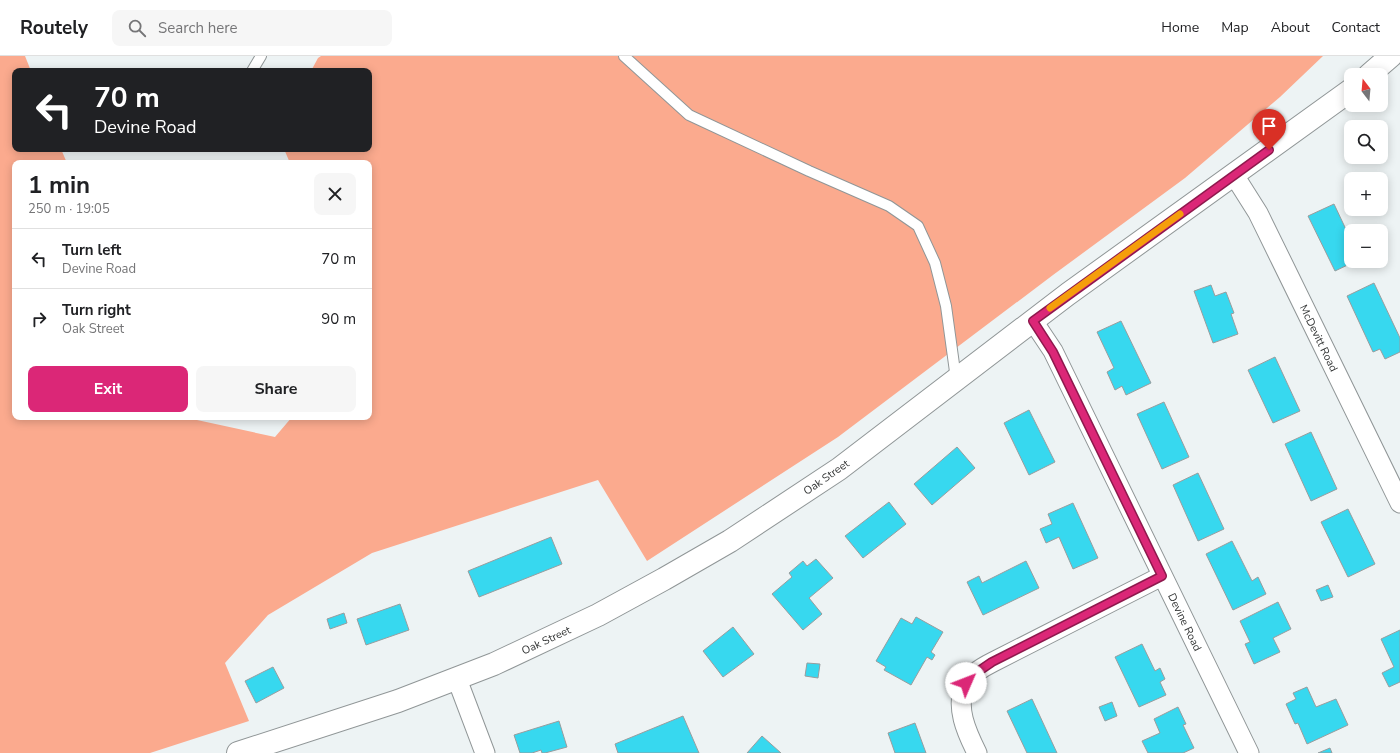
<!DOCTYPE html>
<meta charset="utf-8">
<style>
:root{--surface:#fff;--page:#f6f6f6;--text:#202124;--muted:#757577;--line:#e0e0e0;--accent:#db2777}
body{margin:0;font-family:"Nunito Sans",sans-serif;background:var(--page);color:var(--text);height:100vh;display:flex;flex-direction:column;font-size:15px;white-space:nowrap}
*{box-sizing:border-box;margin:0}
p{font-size:13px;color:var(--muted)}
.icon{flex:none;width:22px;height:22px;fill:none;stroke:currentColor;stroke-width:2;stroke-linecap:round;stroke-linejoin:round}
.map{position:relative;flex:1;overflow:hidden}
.drawer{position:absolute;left:12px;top:104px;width:360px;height:260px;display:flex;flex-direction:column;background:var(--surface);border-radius:8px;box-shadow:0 2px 10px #0003}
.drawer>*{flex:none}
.banner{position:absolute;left:12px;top:12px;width:360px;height:84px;border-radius:8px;box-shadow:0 2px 10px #0003;background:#202124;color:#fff;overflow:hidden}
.needle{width:26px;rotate:344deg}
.tools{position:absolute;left:1344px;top:12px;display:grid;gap:8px}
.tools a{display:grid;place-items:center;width:44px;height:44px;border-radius:8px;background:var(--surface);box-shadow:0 2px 10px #0003;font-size:20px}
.pin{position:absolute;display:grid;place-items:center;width:34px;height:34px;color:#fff;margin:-41px -17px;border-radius:50% 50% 50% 0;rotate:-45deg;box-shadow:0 0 4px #0007}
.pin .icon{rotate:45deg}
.me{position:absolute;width:44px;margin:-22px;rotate:46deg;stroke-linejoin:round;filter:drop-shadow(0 0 3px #0008)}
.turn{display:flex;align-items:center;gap:14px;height:84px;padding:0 16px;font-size:18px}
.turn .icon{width:52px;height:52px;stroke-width:2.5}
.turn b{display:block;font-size:28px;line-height:34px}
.round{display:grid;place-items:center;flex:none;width:42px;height:42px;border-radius:8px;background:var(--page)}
.summary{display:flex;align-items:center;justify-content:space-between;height:68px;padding:0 16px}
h1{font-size:24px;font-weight:700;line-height:30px}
.button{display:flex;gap:8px;margin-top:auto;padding:8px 16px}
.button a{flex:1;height:46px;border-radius:8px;background:var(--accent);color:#fff;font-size:16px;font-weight:700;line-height:46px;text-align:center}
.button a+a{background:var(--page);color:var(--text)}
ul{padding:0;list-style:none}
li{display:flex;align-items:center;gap:12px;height:60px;padding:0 16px;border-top:1px solid var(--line)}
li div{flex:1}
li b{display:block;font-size:15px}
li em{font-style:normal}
header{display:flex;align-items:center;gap:24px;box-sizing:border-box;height:56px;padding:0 20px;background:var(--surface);border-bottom:1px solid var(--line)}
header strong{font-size:19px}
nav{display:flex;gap:22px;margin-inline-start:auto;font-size:14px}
.search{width:280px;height:36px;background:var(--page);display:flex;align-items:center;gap:10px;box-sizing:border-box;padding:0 14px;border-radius:8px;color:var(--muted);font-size:15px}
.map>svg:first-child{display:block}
.forest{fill:#fbaa8e}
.building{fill:#37d8ef;stroke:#989d9e}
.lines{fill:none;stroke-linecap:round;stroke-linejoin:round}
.service-casing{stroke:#909697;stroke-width:12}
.minor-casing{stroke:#909697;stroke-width:21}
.tertiary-casing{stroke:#909697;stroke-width:24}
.service{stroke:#fff;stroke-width:10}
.minor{stroke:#fff;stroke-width:19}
.tertiary{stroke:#fff;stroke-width:22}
.route-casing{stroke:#8e194d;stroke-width:10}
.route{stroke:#db2777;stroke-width:7}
.slow{stroke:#f59e0b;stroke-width:7}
.labels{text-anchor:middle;stroke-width:3.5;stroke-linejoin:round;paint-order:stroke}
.street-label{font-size:11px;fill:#313333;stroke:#fff}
</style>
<header>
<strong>Routely</strong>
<div class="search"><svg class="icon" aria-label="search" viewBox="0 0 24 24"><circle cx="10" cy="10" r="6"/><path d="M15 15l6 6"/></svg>Search here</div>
<nav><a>Home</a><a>Map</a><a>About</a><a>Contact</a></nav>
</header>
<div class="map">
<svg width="1400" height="697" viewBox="0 0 1400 697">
<rect width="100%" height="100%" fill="#edf3f4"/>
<!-- forest -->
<path class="forest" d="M0 0H25L31 15H15V93H61L67 107H15V361H194L197 364 275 381 292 361H369V107H290L284 93H369V15H311L318 2 321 0H1323L1280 41 1185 122 1053 219 838 381 647 505 598 424 372 497 268 559 225 607 249 665 150 697H0Z"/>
<!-- building -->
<path class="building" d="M1334 148 1351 184V205H1356L1335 215 1308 160Z
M1374 227 1400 282V296L1385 303 1380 293 1373 296 1347 240Z
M1211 229 1215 240 1226 236 1234 257 1231 258 1238 278 1213 287 1194 235Z
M1121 265 1151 327 1126 339 1122 330 1115 334 1107 316 1114 312 1097 276Z
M1275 301 1300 355 1273 367 1248 314Z
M1164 346 1189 401 1162 413 1137 358Z
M1029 354 1055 406 1029 419 1004 367Z
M1311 376 1337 433 1311 445 1285 388Z
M957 391 975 412 932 449 914 428Z
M1198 417 1224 473 1198 485 1173 429Z
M889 446 906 468 863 502 845 480Z
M1073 447 1098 502 1073 513 1059 481 1046 487 1040 473 1052 468 1048 458Z
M1348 453 1375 508 1348 521 1321 466Z
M551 481 562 508 479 541 468 515Z
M1232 485 1252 525 1258 521 1266 538 1233 554 1206 498Z
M816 503 833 522 809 542 822 558 803 574 772 538 792 521 789 517 803 505 807 510Z
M1026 505 1039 532 983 559 967 526 979 520 982 527Z
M1328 529 1333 541 1321 545 1316 534Z
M1278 546 1291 573 1273 582 1280 596 1254 608 1245 588 1250 586 1240 565Z
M400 548 409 574 366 589 357 563Z
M344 557 347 567 330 573 327 563Z
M916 561 943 576 931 596 935 599 932 604 927 601 911 629 884 614 886 611 876 605 901 562 912 568Z
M733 571 754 598 723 621 703 595Z
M1400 574V626L1389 631 1382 617 1394 611 1381 583Z
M1142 588 1155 615 1160 612 1165 623 1160 626 1166 639 1139 651 1115 601Z
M807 607 820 608 818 622 805 620Z
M273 611 284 632 256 647 245 625Z
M1307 631 1316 651 1336 643 1348 669 1307 688 1298 667 1295 668 1286 648 1296 643 1293 637Z
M1032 643 1057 697H1027L1007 655Z
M1112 646 1117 660 1105 665 1099 651Z
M1178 651 1186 668 1183 669 1194 692 1183 697H1148L1142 685 1160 677 1154 663Z
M683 660 699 697H618L615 688Z
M559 665 567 691 545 697H542L541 694 532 697H520L514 679Z
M915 667 926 697H895L888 677Z
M762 680 781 697H747Z
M1330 692 1332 697H1318Z"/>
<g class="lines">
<!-- service casing -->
<g class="service-casing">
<path id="service" d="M624 0 689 59 809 115 889 150 918 170 935 207 946 250 956 323
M252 15 261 0"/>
</g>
<!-- minor casing -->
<g class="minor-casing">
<path id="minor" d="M1234 119 1258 157 1400 447
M1033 265 1053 295 1249 697
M457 623 485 697
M977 697C967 677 954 650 966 627 971 618 983 611 993 606L1162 520"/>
</g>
<!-- tertiary casing -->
<g class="tertiary-casing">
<path id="tertiary" d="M1369 19 1391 0
M238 697 398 645 494 608 598 559 664 523 730 485 839 413 1068 238 1351 34"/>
</g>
<!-- service -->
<use href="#service" class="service"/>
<!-- minor -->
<use href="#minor" class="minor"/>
<!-- tertiary -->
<use href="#tertiary" class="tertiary"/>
</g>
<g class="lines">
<!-- route casing -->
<g class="route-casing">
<path id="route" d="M966 627 973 619 992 606 1162 520 1053 296 1033 265 1269 94"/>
</g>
<!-- route -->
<use href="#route" class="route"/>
<!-- slow -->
<path class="slow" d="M1050 252 1180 158"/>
</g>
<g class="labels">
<!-- street labels -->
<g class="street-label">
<text transform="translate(1319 282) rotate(64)" y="4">McDevitt Road</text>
<text transform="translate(826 421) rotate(-35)" y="4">Oak Street</text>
<text transform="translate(1185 566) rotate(64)" y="4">Devine Road</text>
<text transform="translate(546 584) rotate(-25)" y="4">Oak Street</text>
</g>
</g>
</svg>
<div class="tools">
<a><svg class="needle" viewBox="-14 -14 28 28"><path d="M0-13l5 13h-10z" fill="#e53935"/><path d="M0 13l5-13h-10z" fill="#757577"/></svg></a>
<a><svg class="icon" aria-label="search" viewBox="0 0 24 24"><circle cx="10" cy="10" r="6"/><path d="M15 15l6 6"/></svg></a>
<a>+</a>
<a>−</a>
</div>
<div class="pin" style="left:1269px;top:94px;background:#d93025"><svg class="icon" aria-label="arrive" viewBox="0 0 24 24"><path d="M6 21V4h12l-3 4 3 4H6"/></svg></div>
<svg class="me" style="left:966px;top:627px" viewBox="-20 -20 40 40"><circle r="19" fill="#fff"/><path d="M0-13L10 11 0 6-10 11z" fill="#db2777"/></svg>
<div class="banner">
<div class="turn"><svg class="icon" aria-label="left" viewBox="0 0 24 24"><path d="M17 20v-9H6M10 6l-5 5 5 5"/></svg><div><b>70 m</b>Devine Road</div></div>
</div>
<section class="drawer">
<div class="summary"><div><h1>1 min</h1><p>250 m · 19:05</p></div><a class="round"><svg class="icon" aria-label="close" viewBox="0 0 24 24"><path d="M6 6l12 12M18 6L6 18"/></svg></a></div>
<ul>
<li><svg class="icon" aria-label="left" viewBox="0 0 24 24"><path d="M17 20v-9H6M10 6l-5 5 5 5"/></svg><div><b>Turn left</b><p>Devine Road</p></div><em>70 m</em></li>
<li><svg class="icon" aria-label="right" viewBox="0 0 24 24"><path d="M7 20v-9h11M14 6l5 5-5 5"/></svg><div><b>Turn right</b><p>Oak Street</p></div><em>90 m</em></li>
</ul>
<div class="button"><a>Exit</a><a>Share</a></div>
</section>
</div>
